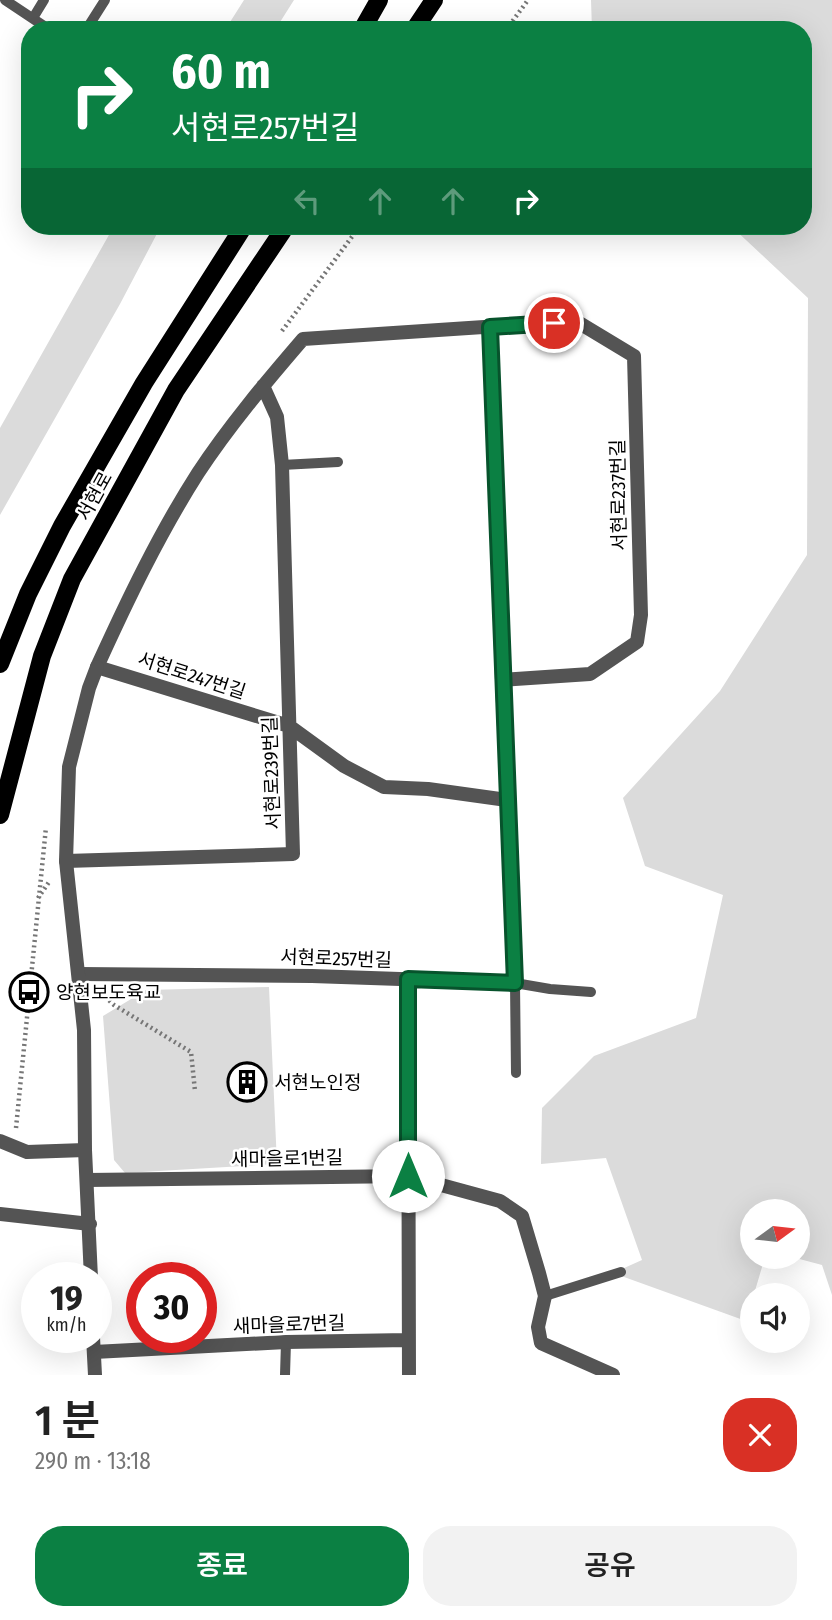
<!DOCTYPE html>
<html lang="ko">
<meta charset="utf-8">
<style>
:root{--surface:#fff;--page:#f2f2f2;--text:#222;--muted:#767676;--accent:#0b8043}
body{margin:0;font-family:"Fira Sans Condensed","Noto Sans KR",sans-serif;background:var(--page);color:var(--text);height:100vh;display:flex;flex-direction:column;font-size:26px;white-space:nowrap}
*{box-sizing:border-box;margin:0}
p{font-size:23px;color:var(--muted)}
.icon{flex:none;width:38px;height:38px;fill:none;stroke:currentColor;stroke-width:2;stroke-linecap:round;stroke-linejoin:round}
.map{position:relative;height:1375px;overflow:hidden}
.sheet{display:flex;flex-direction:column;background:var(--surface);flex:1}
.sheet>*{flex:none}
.hud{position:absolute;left:21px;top:21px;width:791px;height:214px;border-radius:28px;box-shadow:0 7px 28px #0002;background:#0b8043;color:#fff;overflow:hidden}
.needle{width:46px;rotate:75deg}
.controls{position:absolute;left:740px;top:1199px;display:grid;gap:14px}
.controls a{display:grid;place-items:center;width:70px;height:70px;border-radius:50%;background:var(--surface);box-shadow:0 7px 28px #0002;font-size:35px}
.speed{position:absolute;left:21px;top:1262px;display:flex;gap:14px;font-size:35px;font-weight:700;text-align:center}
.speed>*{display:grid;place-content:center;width:91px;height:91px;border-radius:50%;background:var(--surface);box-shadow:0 7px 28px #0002;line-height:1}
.speed small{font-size:18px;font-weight:400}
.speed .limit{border:10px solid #d22;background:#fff;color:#111}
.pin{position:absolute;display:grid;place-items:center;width:60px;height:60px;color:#fff;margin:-30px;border:4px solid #fff;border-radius:50%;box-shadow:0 2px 7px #0007}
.me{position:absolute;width:77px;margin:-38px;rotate:0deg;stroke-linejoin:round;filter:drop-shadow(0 0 5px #0008)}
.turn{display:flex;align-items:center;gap:24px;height:147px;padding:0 35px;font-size:32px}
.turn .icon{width:91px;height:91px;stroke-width:2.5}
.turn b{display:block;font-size:49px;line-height:60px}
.lanes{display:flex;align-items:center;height:66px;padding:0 35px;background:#0003;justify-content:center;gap:35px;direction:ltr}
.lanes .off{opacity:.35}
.round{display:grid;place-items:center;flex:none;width:74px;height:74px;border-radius:28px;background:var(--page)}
.head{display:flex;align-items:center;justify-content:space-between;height:119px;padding:0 35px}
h1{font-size:42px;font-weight:600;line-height:52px}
.action{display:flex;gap:14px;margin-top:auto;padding:14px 35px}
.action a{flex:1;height:80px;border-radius:28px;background:var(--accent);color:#fff;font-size:28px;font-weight:600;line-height:80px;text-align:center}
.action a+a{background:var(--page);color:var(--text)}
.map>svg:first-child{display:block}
.green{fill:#dbdbdb}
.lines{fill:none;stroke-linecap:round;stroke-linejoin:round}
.path{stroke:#767676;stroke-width:4.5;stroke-dasharray:2 3.5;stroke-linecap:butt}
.service{stroke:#545454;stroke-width:10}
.minor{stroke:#545454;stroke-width:14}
.tertiary{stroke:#545454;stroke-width:14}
.primary{stroke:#000;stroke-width:18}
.route-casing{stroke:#07532c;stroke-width:18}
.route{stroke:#0b8043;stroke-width:12}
.labels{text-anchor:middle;stroke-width:5;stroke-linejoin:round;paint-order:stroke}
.street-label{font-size:19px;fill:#000;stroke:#fff}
.poi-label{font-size:19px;fill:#000;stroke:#fff;text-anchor:start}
</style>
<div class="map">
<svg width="832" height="1375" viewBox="0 0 832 1375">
<rect width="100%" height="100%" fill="#fff"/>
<!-- green -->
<path class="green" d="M244 0H294L275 30H225Z
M591 0H832V1295L822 1265 792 1257 798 1256V1211H752V1256L765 1257 746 1321 613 1273 642 1260 606 1158 541 1164 542 1108 594 1056 696 1018 723 895 645 866 623 798 720 691 807 555 808 298 731 226H803V30H592Z
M114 226H161L120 304 0 515V428Z
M269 987 277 1164 125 1173 114 1160 103 1016 146 990Z"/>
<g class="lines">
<!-- path -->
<path class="path" d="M506 30 528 0
M282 331 360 226
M38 898 49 882
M101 993 114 1005 191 1052 195 1091
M16 1128 46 827"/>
<!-- service -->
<path class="service" d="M5 0 50 30
M33 18 44 0
M86 30 105 0
M282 465 338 462
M516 1073 515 983 550 989 591 992
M545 1296 621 1272
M285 1375 286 1342"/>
<!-- minor -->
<path class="minor" d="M490 326 502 680
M66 861 293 854 282 465 277 417 263 386
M79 974 312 976 515 983 502 680 590 674 637 642 641 615 634 356 576 321 303 339C266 382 229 426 198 473 159 534 127 601 97 667L289 726 344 766 384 787 428 789 507 800
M408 979 409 1375
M87 1180 408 1176 500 1201 522 1216 539 1273 545 1296 538 1327 541 1343 613 1375
M94 1352 286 1342 408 1340"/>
<!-- tertiary -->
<path class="tertiary" d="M0 1141 27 1152 85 1150
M0 1214 90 1224
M91 1278 85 1150 84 1030 66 861 69 767 89 688 97 667
M93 1337 95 1375"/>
<!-- primary -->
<path class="primary" d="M362 30 379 0
M414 30 434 0
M0 664 28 594 62 526 144 383 244 226
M0 815 42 656 72 579 176 390 286 226"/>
</g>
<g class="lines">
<!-- route casing -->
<g class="route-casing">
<path id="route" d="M408 1176V979L515 983 490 327 554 323"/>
</g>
<!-- route -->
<use href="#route" class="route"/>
</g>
<!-- icons -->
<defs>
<g id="bus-ring" transform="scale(2.0125)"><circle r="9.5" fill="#fff" stroke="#000" stroke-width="1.5"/><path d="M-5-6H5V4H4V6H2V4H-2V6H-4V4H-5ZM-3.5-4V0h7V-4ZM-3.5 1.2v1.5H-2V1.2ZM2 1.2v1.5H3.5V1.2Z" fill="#000"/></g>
<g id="building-ring" transform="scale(2.0125)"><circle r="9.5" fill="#fff" stroke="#000" stroke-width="1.5"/><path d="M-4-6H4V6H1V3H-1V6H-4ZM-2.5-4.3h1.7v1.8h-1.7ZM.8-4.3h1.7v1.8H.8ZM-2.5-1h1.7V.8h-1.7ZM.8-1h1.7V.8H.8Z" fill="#000"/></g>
</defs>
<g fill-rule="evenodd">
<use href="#bus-ring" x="29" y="992"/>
<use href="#building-ring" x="247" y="1082"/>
</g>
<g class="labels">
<!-- street labels -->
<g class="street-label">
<text transform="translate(618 495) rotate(-91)" y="7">서현로237번길</text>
<text transform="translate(94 496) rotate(-61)" y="7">서현로</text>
<text transform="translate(192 675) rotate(18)" y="7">서현로247번길</text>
<text transform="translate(271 773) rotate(-92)" y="7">서현로239번길</text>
<text transform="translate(336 958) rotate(2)" y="7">서현로257번길</text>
<text transform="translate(287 1158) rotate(-1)" y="7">새마을로1번길</text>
<text transform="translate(289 1324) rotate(-2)" y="7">새마을로7번길</text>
</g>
<!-- poi labels -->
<g class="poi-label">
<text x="56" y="999">양현보도육교</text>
<text x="274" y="1089">서현노인정</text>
</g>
</g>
</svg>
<div class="controls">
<a><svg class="needle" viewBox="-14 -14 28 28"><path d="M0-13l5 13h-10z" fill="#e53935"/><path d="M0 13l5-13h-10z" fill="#767676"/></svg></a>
<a><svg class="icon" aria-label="sound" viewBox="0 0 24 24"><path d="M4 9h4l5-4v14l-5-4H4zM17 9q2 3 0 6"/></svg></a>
</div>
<div class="speed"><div>19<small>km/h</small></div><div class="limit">30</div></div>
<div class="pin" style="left:554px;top:323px;background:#d93025"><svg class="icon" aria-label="arrive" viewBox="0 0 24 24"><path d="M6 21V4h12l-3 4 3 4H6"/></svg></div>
<svg class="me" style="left:408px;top:1176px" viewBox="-20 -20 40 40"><circle r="19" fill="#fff"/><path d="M0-13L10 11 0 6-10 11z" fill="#0b8043"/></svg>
<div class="hud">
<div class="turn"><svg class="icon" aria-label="right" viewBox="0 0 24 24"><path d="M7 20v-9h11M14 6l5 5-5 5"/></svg><div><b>60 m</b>서현로257번길</div></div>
<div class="lanes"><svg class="icon off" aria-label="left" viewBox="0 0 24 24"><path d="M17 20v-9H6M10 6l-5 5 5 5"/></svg><svg class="icon off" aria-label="ahead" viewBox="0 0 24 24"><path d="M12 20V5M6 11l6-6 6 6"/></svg><svg class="icon off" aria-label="ahead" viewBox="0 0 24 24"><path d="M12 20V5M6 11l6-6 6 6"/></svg><svg class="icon" aria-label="right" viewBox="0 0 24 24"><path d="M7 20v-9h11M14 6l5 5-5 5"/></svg></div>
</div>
</div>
<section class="sheet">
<div class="head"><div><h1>1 분</h1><p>290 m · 13:18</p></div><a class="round" style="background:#d93025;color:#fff"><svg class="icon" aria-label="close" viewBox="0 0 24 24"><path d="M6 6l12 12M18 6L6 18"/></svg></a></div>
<div class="action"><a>종료</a><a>공유</a></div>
</section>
